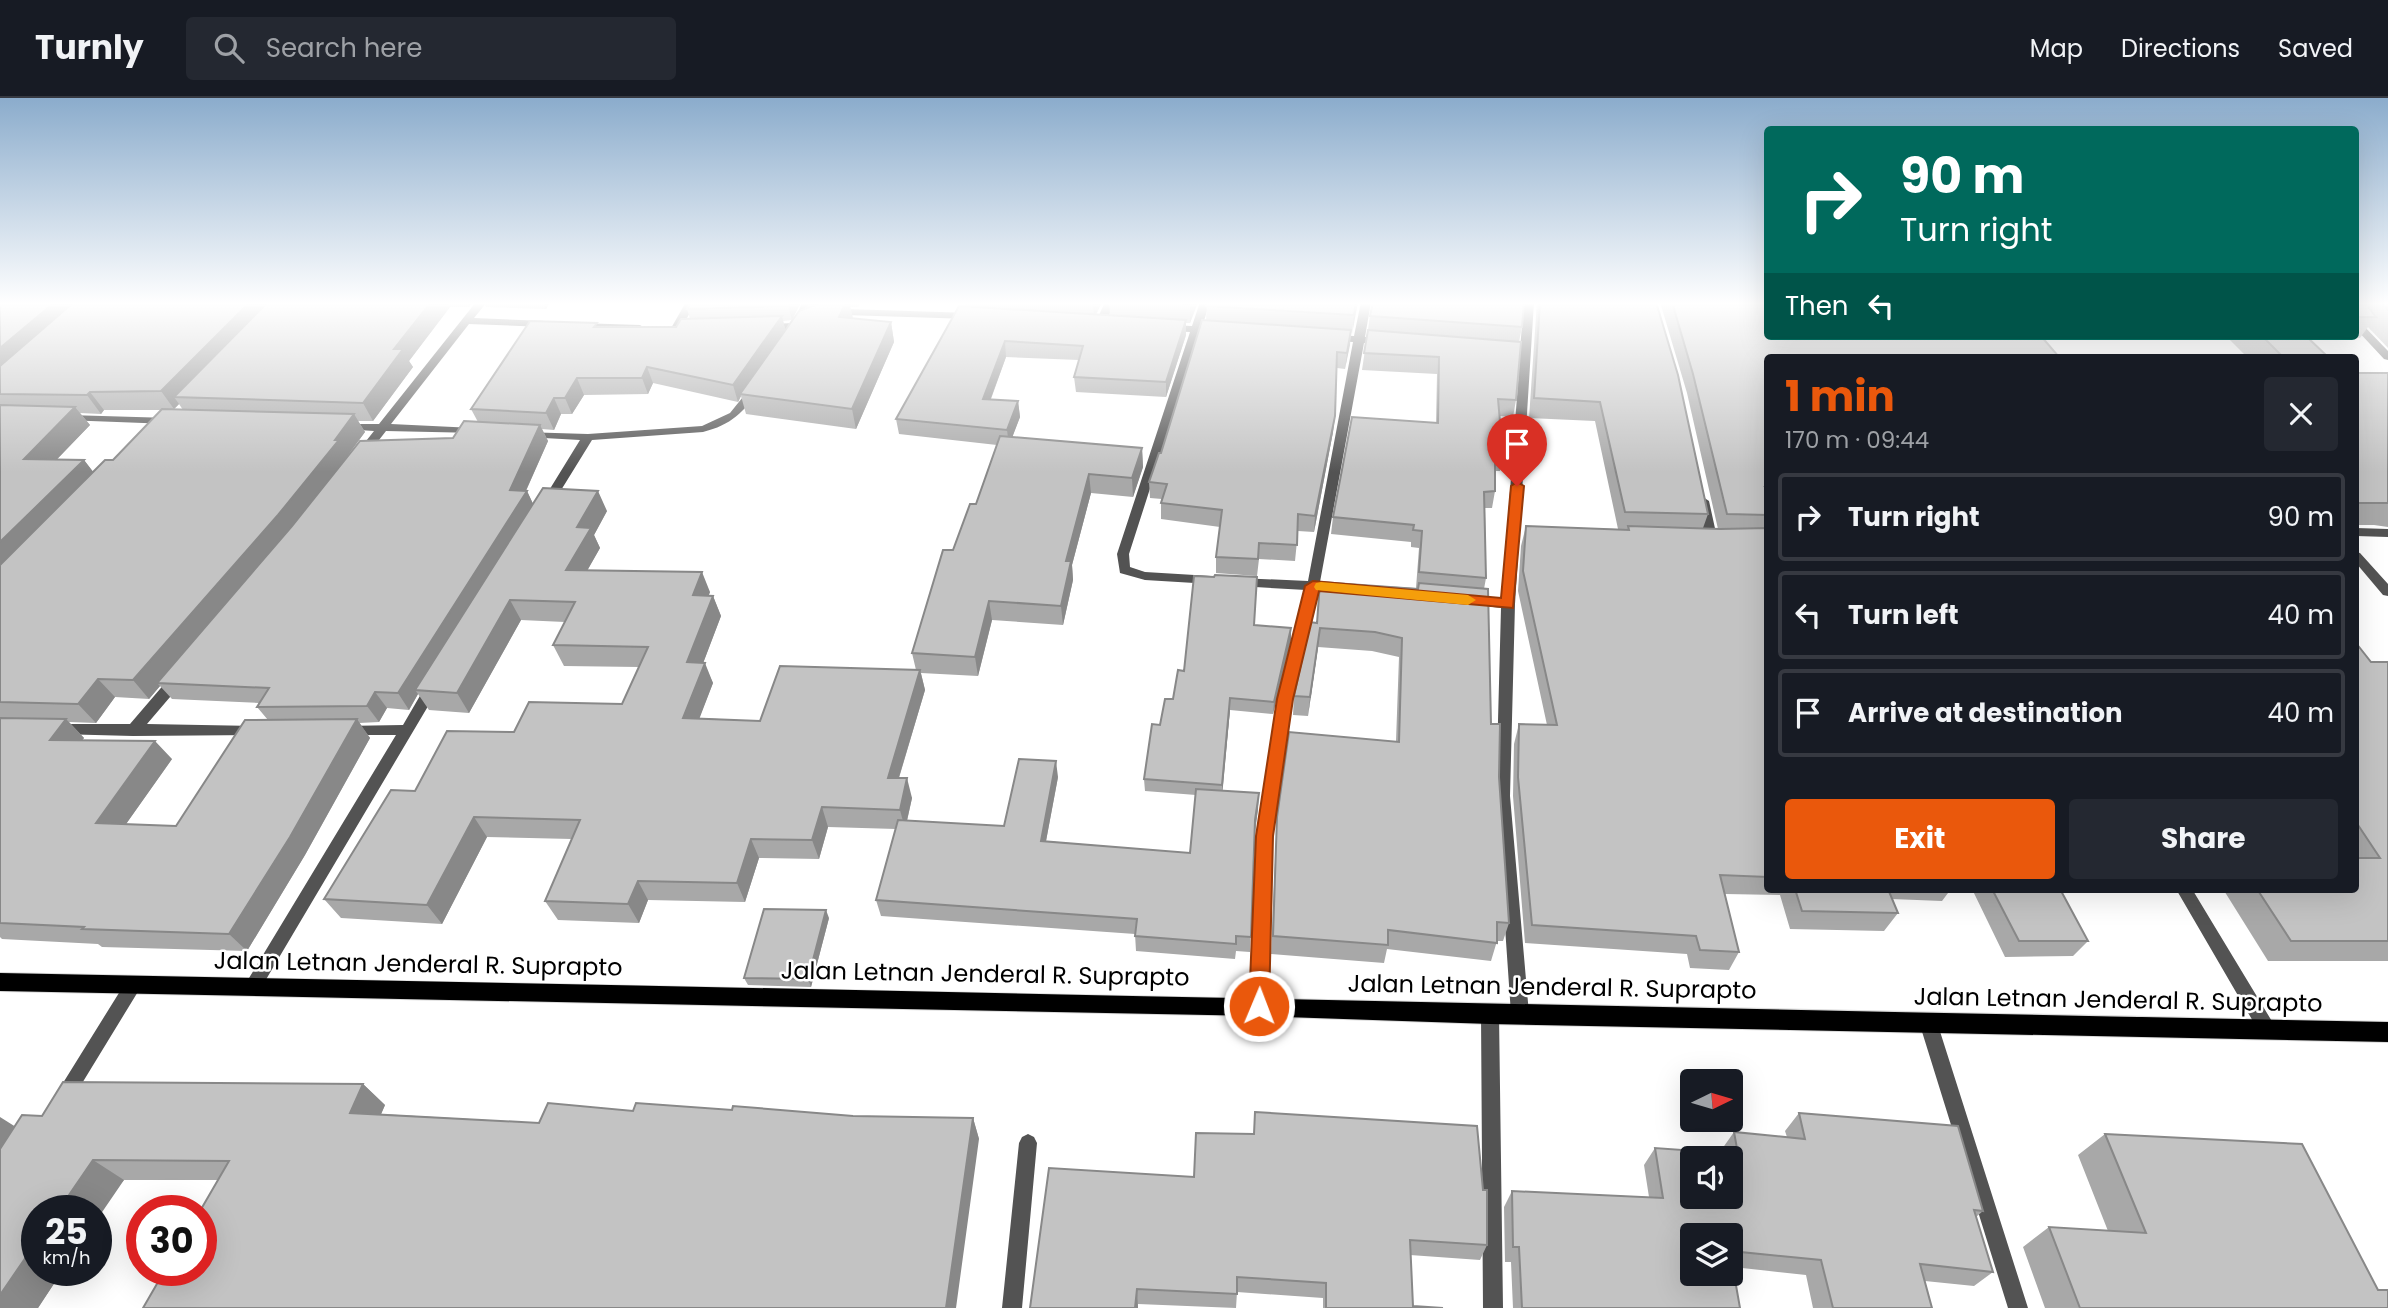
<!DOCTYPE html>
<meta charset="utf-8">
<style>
:root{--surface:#171b24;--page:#242831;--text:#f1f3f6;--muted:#9ea1a6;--line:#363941;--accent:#ea580c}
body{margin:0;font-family:Poppins,sans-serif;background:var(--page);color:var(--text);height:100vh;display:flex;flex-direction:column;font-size:26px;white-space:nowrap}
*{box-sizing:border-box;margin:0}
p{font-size:23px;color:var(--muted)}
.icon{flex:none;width:38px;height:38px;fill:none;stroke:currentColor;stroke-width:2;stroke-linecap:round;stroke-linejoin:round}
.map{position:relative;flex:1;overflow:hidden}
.details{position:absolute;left:1764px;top:256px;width:595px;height:539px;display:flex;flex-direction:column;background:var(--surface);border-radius:7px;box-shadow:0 7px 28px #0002}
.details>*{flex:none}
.guide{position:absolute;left:1764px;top:28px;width:595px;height:214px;border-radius:7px;box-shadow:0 7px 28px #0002;background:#00695c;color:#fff;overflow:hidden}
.needle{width:46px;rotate:85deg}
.controls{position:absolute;left:1680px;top:971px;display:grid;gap:14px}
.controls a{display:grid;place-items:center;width:63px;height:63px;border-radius:7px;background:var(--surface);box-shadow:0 7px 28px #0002;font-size:35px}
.speed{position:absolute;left:21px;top:1097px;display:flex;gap:14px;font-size:35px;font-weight:700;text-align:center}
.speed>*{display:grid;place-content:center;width:91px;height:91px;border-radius:50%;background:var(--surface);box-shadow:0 7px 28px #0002;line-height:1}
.speed small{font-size:18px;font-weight:400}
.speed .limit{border:10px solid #d22;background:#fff;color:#111}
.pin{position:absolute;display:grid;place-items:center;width:60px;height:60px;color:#fff;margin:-72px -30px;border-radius:50% 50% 50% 0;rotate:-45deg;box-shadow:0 0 7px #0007}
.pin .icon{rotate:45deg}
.me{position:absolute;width:77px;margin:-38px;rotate:1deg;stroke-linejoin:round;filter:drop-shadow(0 0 5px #0008)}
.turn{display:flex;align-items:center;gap:24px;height:147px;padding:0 21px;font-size:32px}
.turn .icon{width:91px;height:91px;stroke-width:2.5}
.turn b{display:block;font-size:49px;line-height:60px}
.then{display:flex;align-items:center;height:66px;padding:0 21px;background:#0003;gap:14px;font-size:26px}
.round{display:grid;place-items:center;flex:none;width:74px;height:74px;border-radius:7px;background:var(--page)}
.head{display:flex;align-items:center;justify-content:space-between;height:119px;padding:0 21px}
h1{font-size:42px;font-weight:700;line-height:52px;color:var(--accent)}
.button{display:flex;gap:14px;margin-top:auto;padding:14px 21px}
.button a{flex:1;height:80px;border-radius:7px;background:var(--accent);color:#fff;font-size:28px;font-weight:700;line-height:80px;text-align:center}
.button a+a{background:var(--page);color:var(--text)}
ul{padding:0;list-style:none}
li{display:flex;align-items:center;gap:21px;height:88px;margin:0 14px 10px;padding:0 7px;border:4px solid var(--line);border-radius:7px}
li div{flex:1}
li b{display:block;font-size:26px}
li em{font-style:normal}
header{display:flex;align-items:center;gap:42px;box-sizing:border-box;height:98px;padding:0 35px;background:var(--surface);border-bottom:2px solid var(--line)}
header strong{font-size:33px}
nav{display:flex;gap:38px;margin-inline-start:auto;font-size:24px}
.search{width:490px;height:63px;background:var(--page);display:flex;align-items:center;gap:18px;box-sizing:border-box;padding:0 24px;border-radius:7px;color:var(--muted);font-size:26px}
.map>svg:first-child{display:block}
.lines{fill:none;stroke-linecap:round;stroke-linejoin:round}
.primary-casing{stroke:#dbdbdb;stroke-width:2}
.minor{fill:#535353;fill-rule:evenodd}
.primary{fill:#000;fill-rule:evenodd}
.wall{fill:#a8a8a8;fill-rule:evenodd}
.shaded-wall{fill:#888}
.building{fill:#c3c3c3;stroke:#888;stroke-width:2;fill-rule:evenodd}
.route{fill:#ea580c;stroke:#983908;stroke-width:2}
.slow{fill:#f59e0b}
.labels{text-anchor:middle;stroke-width:5;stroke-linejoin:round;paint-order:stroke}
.near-street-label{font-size:24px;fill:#000;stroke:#fff}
</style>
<header>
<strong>Turnly</strong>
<div class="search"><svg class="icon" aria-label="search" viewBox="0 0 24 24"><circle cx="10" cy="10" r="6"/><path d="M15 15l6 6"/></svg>Search here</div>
<nav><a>Map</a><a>Directions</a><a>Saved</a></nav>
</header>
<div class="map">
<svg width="2388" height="1210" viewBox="0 0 2388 1210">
<rect width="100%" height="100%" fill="#fff"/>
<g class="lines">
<!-- primary casing -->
<g class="primary-casing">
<path id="primary" d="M0 875C796 890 1592 908 2388 924V944L1490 926 1259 918 0 893Z"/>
</g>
<!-- minor -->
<path class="minor" d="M476 204H487L474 220 545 223 550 226 545 229 469 226 391 326 474 330 480 333 478 335 386 333 365 360H357L355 357 374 333 344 331 338 328 340 326H379Z
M686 204H696L679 234H671L670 232Z
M802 204H812L802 230 768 232 763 229 768 226 794 225Z
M1105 204H1115L1104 228H1096L1095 226Z
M1200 204H1210L1202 229 1216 230 1221 233 1216 236 1200 235 1129 456 1130 469 1145 474 1211 478 1217 482 1211 486 1145 482 1120 475 1117 456 1190 234 1169 233 1164 230 1169 227 1192 228Z
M1361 204H1371L1365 239 1383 240 1388 243 1383 246 1364 245 1320 484 1325 488 1318 492 1292 602 1273 738 1267 908 1265 913 1259 916 1253 913 1251 908 1257 738 1278 602 1306 492 1238 488 1232 484 1238 480 1308 483 1353 244 1334 243 1329 240 1334 237 1354 238Z
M1524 204H1534L1515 506 1510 698 1529 916 1526 921 1520 924 1514 921 1511 916 1496 698 1501 510 1468 506 1462 502 1468 498 1502 501 1520 258 1501 256 1496 253 1501 250 1520 251Z
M846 211 971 215 976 218 971 221 846 217 834 219 829 216Z
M2356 223 2360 224 2388 253V262L2384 261 2356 231Z
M579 225 640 227 645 230 640 233 575 230V226Z
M755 288 760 291C744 314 731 327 703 334L592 342 550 410 546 411 540 407 580 342 526 339 520 336 522 334 588 336 702 328 730 315 751 289Z
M68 317 170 320 176 323 170 326 64 322 62 320Z
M1703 399 1709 403 1718 444 1712 448 1706 444 1697 403Z
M2356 430 2388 431V439L2356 438Z
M2356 454 2360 455 2388 486V498L2383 497 2356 465Z
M177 576 182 577 184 581 182 585 147 626 257 628 262 629 264 633 262 637 133 638 57 636 52 635 50 631 52 627 57 626H130L172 577Z
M433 583 440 588 258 895 252 897 246 895 244 890 246 885 396 637H348L343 636 341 632 343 628 403 627 428 584Z
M2176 791H2192L2273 925 2276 931 2273 937 2267 939 2261 937Z
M133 880 139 882 141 887 139 892 70 1005 64 1007 58 1005 55 999 58 993 127 882Z
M1490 908 1496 911 1499 916 1503 1210H1483L1481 916 1484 911Z
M1928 916 1934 919 1937 924 2028 1210H2008L1919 924 1922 919Z
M1028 1036 1034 1039 1037 1045 1022 1210H1002L1019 1045 1022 1039Z"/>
<!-- primary -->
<use href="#primary" class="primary"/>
</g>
<!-- wall -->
<path class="wall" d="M0 204H473L469 209H450L409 263 413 269 373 323H358L365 334 348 357 453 340 478 324 471 311 599 229H676L690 221 687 211 691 204H801L792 222 783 223 785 232 808 209 807 204H860L858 209H850L852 221 891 224 894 244 856 331 746 316 741 298 738 304 653 285 648 296 584 297 572 316H561L554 332 542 331 548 343 526 393H527L533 406 607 413 594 437 600 450 587 473 710 494 708 498H713L721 518 703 565 713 585 699 620 760 623 916 572 912 555 953 452 976 406 997 347 899 336 896 321 966 208V204H1102L1096 217 1110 218 1109 204H1198L1190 225H1186V237L1166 299 1076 294 1074 279 1079 262 1006 259 991 301 1018 303 1020 319 1012 339 1142 350 1143 369 1133 399 1091 395 1072 467 1073 482 1063 527 992 522 978 578 921 575 925 592 899 680 912 700 907 723 1004 728 1058 679 1046 743 1190 755 1196 697 1145 693 1144 681 1160 627 1173 601 1184 573 1254 527 1291 530V542L1273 616 1230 612 1222 692 1258 711 1255 735 1250 854 1236 853 1235 861 1136 853 1135 836 881 818 876 802 896 731 828 729 819 761 759 760 745 804 648 802 639 825 558 822 545 803 572 741 487 739 442 826 341 820 324 801 415 693 514 634 622 606 639 569 564 568 553 547 565 524 521 522 469 615 429 612 418 596 409 612 387 610 379 624 359 625 370 640 305 757 247 853 102 849 98 846 2 841 0 839ZM179 306 183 312 174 311ZM104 312H162L113 362 93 374 84 362 57 361 90 327 80 315 101 316ZM160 588 172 601 259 605 257 609 268 622 176 728 126 726 172 661 82 642 84 640 69 624 96 625 115 599 149 601Z
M484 204H550L546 211 486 209Z
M1207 204H1358L1351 236 1345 271 1337 270 1333 334 1314 434 1298 433 1295 463 1259 461 1257 478 1216 475V459L1220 429 1161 421V405L1162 401 1150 400 1149 384 1161 355 1206 222Z
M1537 204H1656L1708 416 1703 430 1718 431 1687 295 1660 204H1768V238H2044L2043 240 1768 259V791H1951L1942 803 1892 801 1898 815 1884 833 1790 831 1780 797 1725 796 1739 854 1729 872 1690 870 1687 856 1525 845 1513 698 1514 646 1519 626 1547 627 1518 493 1521 448 1526 428 1618 431 1595 323 1529 320Z
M2356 204H2388V250L2368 229 2360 240H2308L2328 259H2247L2226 238H2356Z
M1370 218 1522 229 1519 244 1516 302 1513 319 1500 318 1503 357 1500 373H1495V393L1492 410H1485L1486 480 1484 491 1491 626 1499 679 1509 825 1503 843H1497L1491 863 1387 851 1384 865 1271 856 1277 719 1396 643 1399 559 1372 553 1318 549 1308 618 1293 617 1294 598 1317 525 1320 484 1416 490 1419 450 1411 449V444L1331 436 1333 419 1436 325 1437 276 1362 272Z
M2356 275H2388V429L2374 427H2356Z
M2356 545 2371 564H2388V863H2268L2223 791H2356Z
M1972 791H2060L2088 843 2073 858 2005 859Z
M829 820 811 889 748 887 744 880Z
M363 986 385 1007 381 1016 539 1025 633 1013 732 1012 853 1018 973 1020 979 1041 218 1082H124L37 1172H63L38 1210 15 1028 42 1018Z
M1255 1014 1487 1147 1480 1162 1410 1157 1413 1208 1443 1210H1323V1200L1237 1194 1236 1210 1138 1206V1210H1030L1194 1079 1254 1036Z
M1799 1015 1983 1113 1976 1119 1993 1174 1974 1188 1925 1183 1932 1210H1813L1806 1177 1733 1169 1740 1210H1513L1511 1164H1505L1504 1109 1512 1093 1649 1099 1644 1067 1655 1050 1722 1055V1051L1734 1034 1787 1039 1785 1033ZM1731 1138V1176H1692Z
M2105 1036 2378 1192 2388 1210H2045L2023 1149 2049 1129 2108 1133 2078 1057Z"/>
<!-- shaded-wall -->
<path class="shaded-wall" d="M55 204H89L0 281V250Z
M250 204H278L174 299 179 306 174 311 161 293Z
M431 204H448L450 209 409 263 413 269 373 323 363 305 394 251Z
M466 204H473L469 209Z
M543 204H550L546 211Z
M790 204H801L792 222 788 208Z
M807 204H849L853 220 843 238 810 217Z
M1093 204H1102L1094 220Z
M1191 204H1198L1190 225V206Z
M1356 204H1358L1352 236 1354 217Z
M782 218 786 234 740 296 741 298 738 304 733 287Z
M1186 222V237L1166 299V284Z
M891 224 894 244 856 331 852 311Z
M1351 232 1350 247 1345 271 1347 255Z
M1005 243 1006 259 985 316 983 301Z
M647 269 653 285 648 296 642 280Z
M577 280 584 297 572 316 565 300Z
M90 294 104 312 101 316 87 297Z
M554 300 561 316 554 332 546 315Z
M1018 303 1020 319 1009 348 1007 332Z
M75 309 90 327 39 380 24 361Z
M354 316 365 334 348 357 350 360 157 585 160 588 149 601 133 582 335 342Z
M1335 318 1333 334 1314 434 1315 418Z
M540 327 548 343 523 399 527 393 535 410 415 592 418 596 409 612 398 595 510 392Z
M1142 350 1143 369 1133 399 1132 380Z
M84 362 98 380 0 479V444Z
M1089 376 1091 395 1072 467 1073 482 1063 527 1061 508 1066 463Z
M598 393 607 413 594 437 600 450 576 492 566 472 577 429Z
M702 474 710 494 701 518 693 497Z
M713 498 721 518 696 584 687 564Z
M510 502 521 522 469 615 457 595Z
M989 503 992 522 978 578 975 559Z
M1291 530V542L1273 616 1274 604Z
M1320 530 1318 549 1308 618 1310 599Z
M705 565 713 585 692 640 683 620Z
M920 572 925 592 893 699 888 680Z
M98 581 115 599 96 625 78 606Z
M375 594 387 610 379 624 367 608Z
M1230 600V612L1222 699V687Z
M66 621 84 640 69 660 50 642Z
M357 621 370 640 305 757 247 853 229 836Z
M155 643 172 661 114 743 96 725Z
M1056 663 1058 679 1043 759 1041 743Z
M907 680 912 700 905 731 900 712Z
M1259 695 1258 711 1254 738 1255 722Z
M822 709 828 729 819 761 812 742Z
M474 719 487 739 442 826 427 807Z
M751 741 759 760 745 804 737 785Z
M638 783 648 802 639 825 628 806Z
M826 812 829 820 811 889 808 881Z
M363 986 385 1007 373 1035 350 1015Z
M0 1019 27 1036 0 1079Z
M973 1020 979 1041 956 1210H946Z
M93 1062 124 1082 96 1123V1113H58Z
M37 1143V1172H63L38 1210H0V1197Z
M1137 1191 1138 1210H1135Z"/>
<!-- building -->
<path class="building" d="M0 204H55L0 250Z
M74 204H250L161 293 90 294 87 297 0 296V268Z
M268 204H431L394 251H403L363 305 174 299Z
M691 204H790L788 208 687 211Z
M824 204H846L839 219 891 224 852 311 740 296 799 213 817 206Z
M1157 204H1191L1190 206Z
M1207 204H1356L1354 217 1206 208Z
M1373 204H1524L1522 229 1370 218Z
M1540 204H1656L1678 277 1708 416 1625 414 1600 304 1534 300Z
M1672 204H1768V238H1813L1814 241H1829L1828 238H1976L1978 241 1993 240 1991 238H2041L2059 259H1768V389H1765L1768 394V417L1727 416 1693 276Z
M2356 204H2370L2369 210 2376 219H2356Z
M2381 204H2388V212Z
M959 208 1186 222 1166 284 1074 279 1083 248 1005 243 983 301 1018 303 1007 332 896 321Z
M782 218 733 287 647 269 642 280H577L565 300H554L546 315 471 311 530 223 597 225 594 229H676L681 221Z
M1202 222 1351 232 1347 255 1337 254 1335 318 1315 418 1298 416 1297 447 1259 445 1258 461 1216 459 1222 412 1161 405 1167 386 1149 384 1159 355H1161Z
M1368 232 1521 244 1516 302 1498 301 1503 357 1495 356V393L1484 394 1486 480 1419 474 1422 433 1413 432 1414 427 1333 419 1352 319 1438 325 1439 259 1364 255Z
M2262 238H2306L2328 259H2283Z
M2356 275H2388V405H2356Z
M0 307 75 309 24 361 84 362 0 444Z
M162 311 354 316 335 342H339L278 417 133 582 98 581 78 606 0 604V467L105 362H113Z
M464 323 540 327 510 392 527 393 398 595 375 594 367 608 257 609 269 590 157 585 292 428 360 343 453 340Z
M1000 338 1142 350 1132 380 1089 376 1066 463H1071L1061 508 989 503 975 559 912 555 943 452H953L970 406H976Z
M543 390 598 393 577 429 591 430 566 472 702 474 693 497 713 498 687 564 705 565 683 620 760 623 780 568 920 572 888 680H907L900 712 822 709 812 742 751 741 737 785 638 783 628 806 545 803 580 722 474 719 427 807 324 801 391 692 415 693 447 633 514 634 529 604 622 606 648 549 553 547 575 504 510 502 457 595 415 592Z
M1526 428 1629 432 1628 428 1720 431 1768 430V779L1720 777 1739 854 1700 852 1696 838 1532 827 1518 679 1519 626 1557 627 1523 473Z
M1215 477 1257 479 1254 527 1291 530 1274 604 1230 600 1222 687 1144 681 1152 626 1160 627 1165 601H1173L1178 572 1184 573 1194 478 1214 479Z
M1320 484 1418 491 1419 485 1488 491 1491 626H1500L1499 679 1509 825 1497 824V845L1388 832V847L1273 838 1277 719 1289 634 1399 644 1402 540 1375 534 1320 530 1310 599 1294 598 1310 524 1317 525Z
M2356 545 2371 564H2388V843H2291L2257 791H2356V760H2380L2356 724Z
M0 620 66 621 50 642 155 643 96 725 176 728 245 622 357 621 290 739 229 836 82 831 84 829 0 825Z
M1019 661 1056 663 1041 743 1190 755 1196 691 1259 695 1255 722 1251 839 1236 838V846L1135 838 1137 821 876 802 898 722 1004 728Z
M1795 791H1888L1898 815 1802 813Z
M1992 791H2060L2088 843H2019Z
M764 811 826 812 808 881 744 880Z
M63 984 363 986 350 1015 539 1025 548 1005 633 1013 636 1005 732 1012 733 1008 853 1018 973 1020 946 1210H143L165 1172H201V1113H200L229 1063 93 1062 58 1113H37V1143L0 1197V1051L22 1017 42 1018Z
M1255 1014 1477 1028 1483 1092H1487V1147L1410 1142 1413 1208 1443 1210H1326V1185L1237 1179V1196L1137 1191 1135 1210H1030L1049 1070 1194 1079 1196 1035 1254 1036Z
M1799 1015 1958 1028 1983 1113 1974 1112 1993 1174 1920 1166 1932 1210H1833L1821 1162 1731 1153V1138H1692V1176H1731V1159L1740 1210H1522L1519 1149H1513L1512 1093 1663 1100 1655 1050 1738 1056 1734 1034 1805 1041ZM1692 1060H1731V1099H1692Z
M2105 1036 2302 1046 2378 1192H2388V1210H2080L2049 1129 2146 1135Z"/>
<!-- sky -->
<linearGradient id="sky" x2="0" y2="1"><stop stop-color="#8baccc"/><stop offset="0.55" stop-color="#fff"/><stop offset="1" stop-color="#fff" stop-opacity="0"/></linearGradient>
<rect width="2388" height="374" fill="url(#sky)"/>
<!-- route -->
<path class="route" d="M1517 384 1524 388 1513 510 1319 493 1293 601 1273 738 1269 908 1266 914 1259 916 1252 914 1249 908 1256 738 1277 601 1305 488 1313 483 1501 500 1511 388Z"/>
<!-- slow -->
<path class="slow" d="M1321 484 1468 497 1476 502 1468 507 1316 492 1314 489 1316 485Z"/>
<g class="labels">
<!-- near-street labels -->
<g class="near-street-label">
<text transform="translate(418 866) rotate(1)" y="8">Jalan Letnan Jenderal R. Suprapto</text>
<text transform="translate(985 876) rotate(1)" y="8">Jalan Letnan Jenderal R. Suprapto</text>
<text transform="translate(1552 889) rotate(1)" y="8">Jalan Letnan Jenderal R. Suprapto</text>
<text transform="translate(2118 902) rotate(1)" y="8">Jalan Letnan Jenderal R. Suprapto</text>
</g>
</g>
</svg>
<div class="controls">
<a><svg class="needle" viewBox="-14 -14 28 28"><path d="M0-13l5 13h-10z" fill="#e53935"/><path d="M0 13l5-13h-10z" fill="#9ea1a6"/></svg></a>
<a><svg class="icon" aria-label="sound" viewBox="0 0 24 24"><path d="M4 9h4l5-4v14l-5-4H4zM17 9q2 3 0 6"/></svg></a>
<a><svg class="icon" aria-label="layers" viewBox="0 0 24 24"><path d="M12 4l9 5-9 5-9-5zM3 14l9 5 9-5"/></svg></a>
</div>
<div class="speed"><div>25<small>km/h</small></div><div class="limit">30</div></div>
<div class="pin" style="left:1517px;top:388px;background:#d93025"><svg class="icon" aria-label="arrive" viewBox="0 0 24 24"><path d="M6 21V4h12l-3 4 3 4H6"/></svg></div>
<svg class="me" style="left:1259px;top:908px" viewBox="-20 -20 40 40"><circle r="17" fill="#ea580c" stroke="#fff" stroke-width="3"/><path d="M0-11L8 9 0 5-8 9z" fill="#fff"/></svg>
<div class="guide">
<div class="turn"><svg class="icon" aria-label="right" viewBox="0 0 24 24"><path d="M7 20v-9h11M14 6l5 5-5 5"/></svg><div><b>90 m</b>Turn right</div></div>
<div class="then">Then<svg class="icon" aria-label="left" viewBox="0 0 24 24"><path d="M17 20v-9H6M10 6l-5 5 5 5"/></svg></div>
</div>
<section class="details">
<div class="head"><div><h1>1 min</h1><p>170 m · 09:44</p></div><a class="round"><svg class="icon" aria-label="close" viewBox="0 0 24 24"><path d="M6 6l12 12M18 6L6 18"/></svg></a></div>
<ul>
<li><svg class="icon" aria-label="right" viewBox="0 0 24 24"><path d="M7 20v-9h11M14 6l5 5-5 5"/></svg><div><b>Turn right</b></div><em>90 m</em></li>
<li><svg class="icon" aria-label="left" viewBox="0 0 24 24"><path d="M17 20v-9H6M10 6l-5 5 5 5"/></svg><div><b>Turn left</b></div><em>40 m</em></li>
<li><svg class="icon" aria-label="arrive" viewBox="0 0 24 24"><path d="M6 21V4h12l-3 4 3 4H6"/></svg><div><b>Arrive at destination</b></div><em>40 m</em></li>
</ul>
<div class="button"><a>Exit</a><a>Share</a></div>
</section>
</div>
